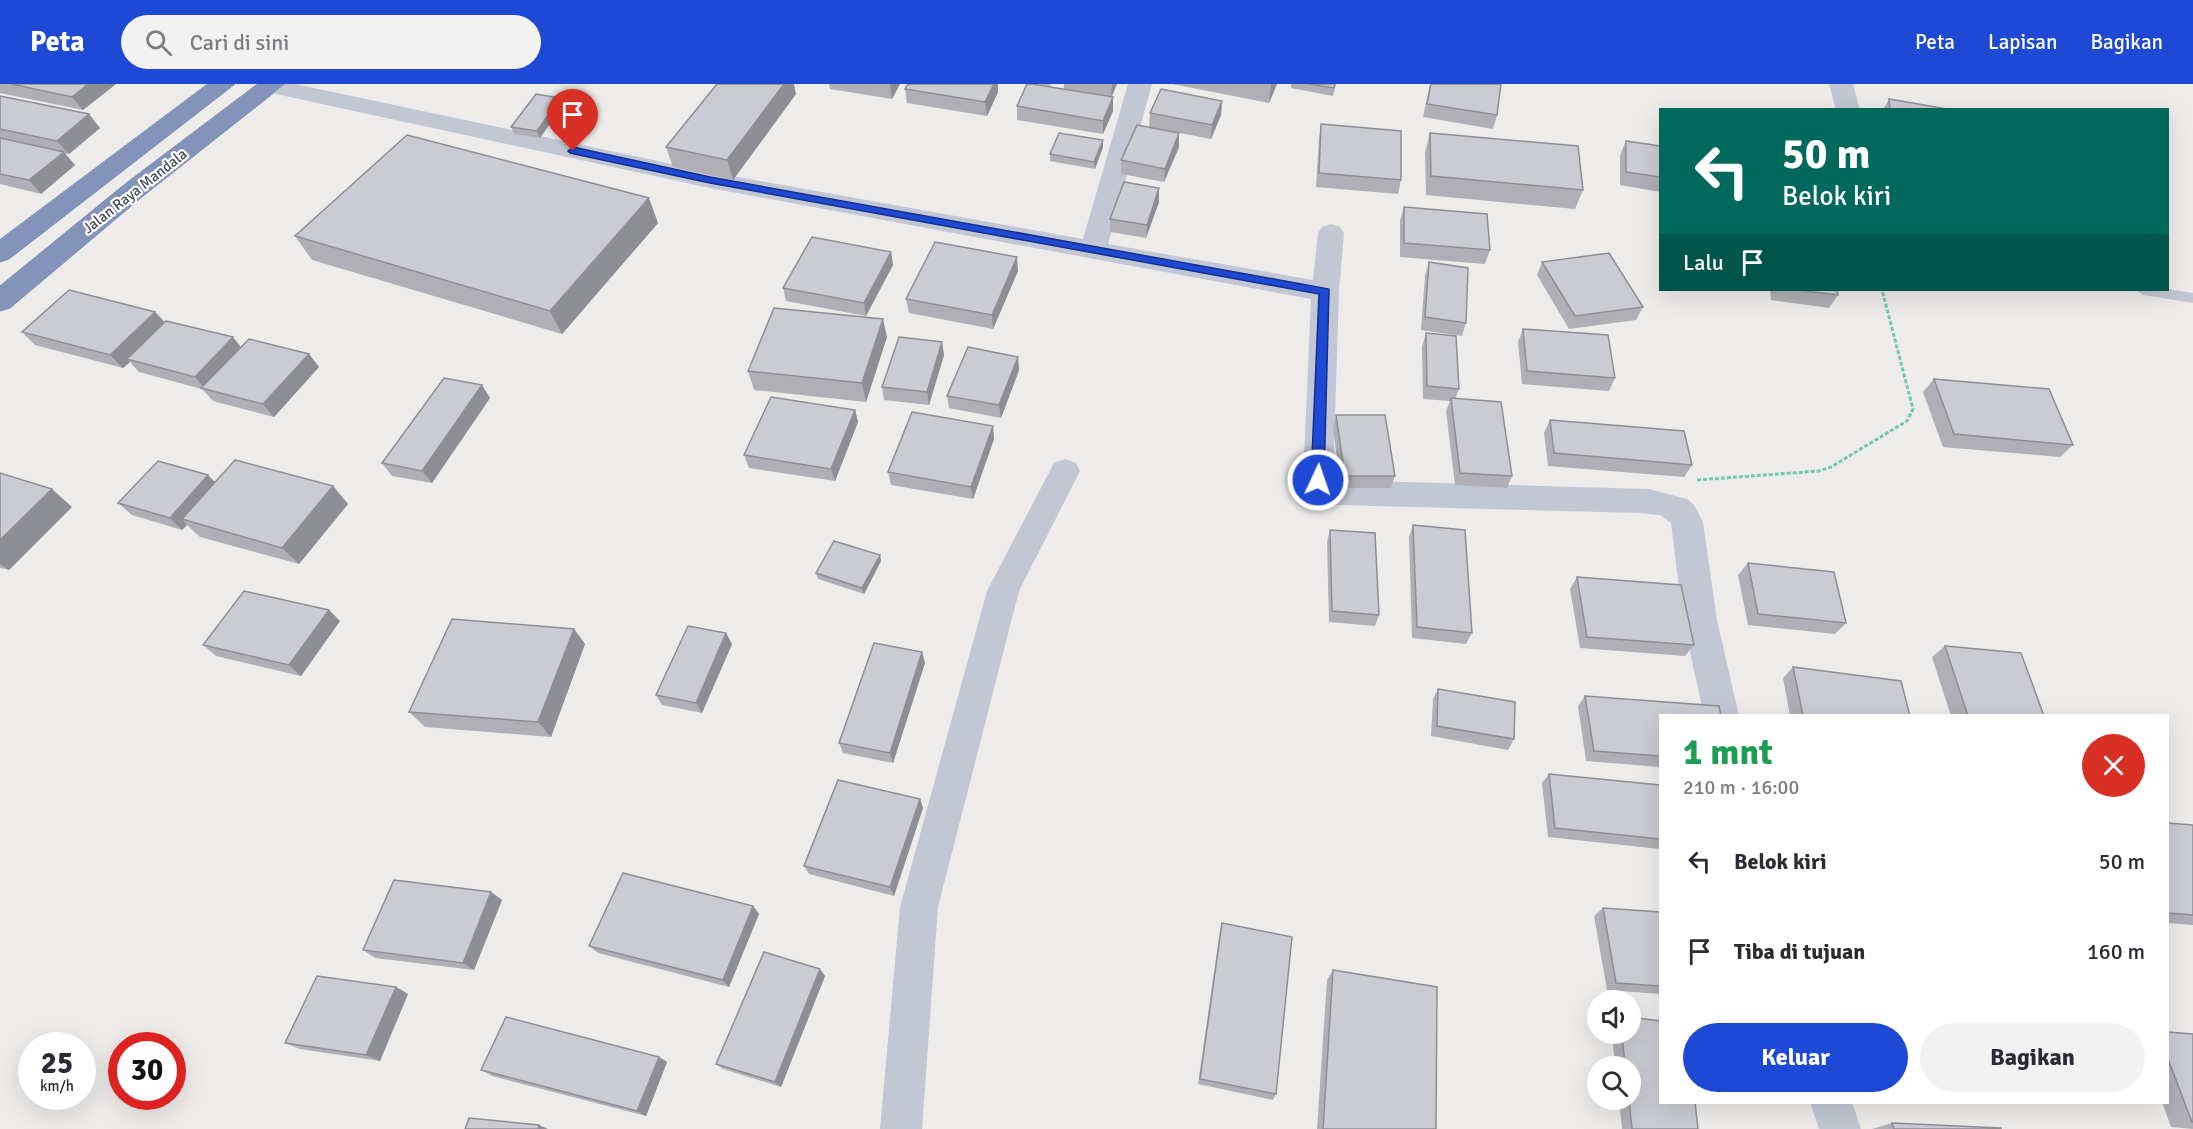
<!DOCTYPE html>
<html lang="id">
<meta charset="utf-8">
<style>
:root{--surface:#fff;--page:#f2f2f3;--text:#2b2b33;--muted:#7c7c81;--accent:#1e49d5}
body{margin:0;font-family:Signika,sans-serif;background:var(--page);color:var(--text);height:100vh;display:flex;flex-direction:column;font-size:22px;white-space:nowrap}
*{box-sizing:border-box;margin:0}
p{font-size:20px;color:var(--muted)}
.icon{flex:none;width:33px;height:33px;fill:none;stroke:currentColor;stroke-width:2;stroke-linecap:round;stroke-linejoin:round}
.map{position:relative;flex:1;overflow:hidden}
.details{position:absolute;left:1659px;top:630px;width:510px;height:390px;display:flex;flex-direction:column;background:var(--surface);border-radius:0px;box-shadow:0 6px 24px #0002}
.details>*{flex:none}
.banner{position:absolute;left:1659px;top:24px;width:510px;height:183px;border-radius:0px;box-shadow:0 6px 24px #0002;background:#00695c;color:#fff;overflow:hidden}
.controls{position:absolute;left:1587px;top:906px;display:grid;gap:12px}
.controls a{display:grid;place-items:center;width:54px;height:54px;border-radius:50%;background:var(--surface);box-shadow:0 6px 24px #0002;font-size:30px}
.speed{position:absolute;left:18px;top:948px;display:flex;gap:12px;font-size:30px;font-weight:700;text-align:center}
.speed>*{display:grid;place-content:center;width:78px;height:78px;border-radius:50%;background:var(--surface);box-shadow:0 6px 24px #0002;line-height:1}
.speed small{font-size:15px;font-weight:400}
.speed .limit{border:9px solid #d22;background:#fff;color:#111}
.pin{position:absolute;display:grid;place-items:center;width:51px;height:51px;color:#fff;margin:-62px -26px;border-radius:50% 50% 50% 0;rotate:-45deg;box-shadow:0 0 6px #0007}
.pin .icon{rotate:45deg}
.me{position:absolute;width:66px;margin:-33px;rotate:3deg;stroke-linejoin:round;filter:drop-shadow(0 0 4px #0008)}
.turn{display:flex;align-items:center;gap:21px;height:126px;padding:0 24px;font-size:27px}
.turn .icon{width:78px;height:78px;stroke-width:2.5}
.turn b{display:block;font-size:42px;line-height:51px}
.then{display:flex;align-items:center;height:57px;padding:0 24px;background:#0003;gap:12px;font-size:22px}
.round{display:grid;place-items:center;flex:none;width:63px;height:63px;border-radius:32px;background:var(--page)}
.summary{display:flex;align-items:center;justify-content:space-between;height:102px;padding:0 24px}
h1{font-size:36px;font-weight:700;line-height:45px;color:#1e9e55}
.action{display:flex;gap:12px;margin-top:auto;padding:12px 24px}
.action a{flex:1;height:69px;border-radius:36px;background:var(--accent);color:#fff;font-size:24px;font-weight:700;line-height:69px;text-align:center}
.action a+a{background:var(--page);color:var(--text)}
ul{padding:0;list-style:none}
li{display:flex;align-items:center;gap:18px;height:90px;padding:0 24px}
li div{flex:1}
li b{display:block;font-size:22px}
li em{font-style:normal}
header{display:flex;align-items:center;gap:36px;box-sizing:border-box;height:84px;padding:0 30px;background:var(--accent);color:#fff}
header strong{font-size:28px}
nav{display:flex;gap:33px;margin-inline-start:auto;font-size:21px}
.search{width:420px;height:54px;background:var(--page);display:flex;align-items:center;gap:15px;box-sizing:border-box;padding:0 21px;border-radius:33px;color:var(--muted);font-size:22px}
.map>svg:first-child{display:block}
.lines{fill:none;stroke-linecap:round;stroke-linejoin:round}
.highway-casing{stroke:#6f7ea5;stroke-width:1}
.path{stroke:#73c8b0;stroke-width:3;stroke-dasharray:4 2;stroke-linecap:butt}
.lane{fill:#c2c7d3;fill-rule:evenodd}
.street{fill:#c2c7d3;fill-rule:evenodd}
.highway{fill:#8493ba;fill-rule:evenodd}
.wall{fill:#afafb5}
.shaded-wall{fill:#8e8f94}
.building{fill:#cbccd3;stroke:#8e8f94;stroke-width:1.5}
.route{fill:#1e49d5;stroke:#142f8a;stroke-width:1.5}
.labels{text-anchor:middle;stroke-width:4.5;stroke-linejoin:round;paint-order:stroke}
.far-street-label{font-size:15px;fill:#444b58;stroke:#fff}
</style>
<header>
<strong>Peta</strong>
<div class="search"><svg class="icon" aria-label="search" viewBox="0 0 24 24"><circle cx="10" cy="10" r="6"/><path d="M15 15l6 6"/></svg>Cari di sini</div>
<nav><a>Peta</a><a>Lapisan</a><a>Bagikan</a></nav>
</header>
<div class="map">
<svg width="2193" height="1045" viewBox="0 0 2193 1045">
<rect width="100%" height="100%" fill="#eeeceb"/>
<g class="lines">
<!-- highway casing -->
<g class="highway-casing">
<path id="highway" d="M208 0H235L9 175 0 178V156Z
M258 0H285L143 112 10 224 0 227V202L125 100Z"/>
</g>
<!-- path -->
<path class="path" d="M1697 396 1819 387 1831 383 1907 337 1913 325 1882 206"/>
<!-- lane -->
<path class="lane" d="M2168 205 2193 209V219L2143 211 2136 206Z"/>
<!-- street -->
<path class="street" d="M261 0H295L710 88 1083 155 1128 0H1152L1108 160 1313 196 1318 149 1322 143 1331 140 1340 143 1344 149 1339 208 1333 393 1336 396 1649 405 1687 415 1694 421 1703 438 1717 536 1739 632H1704L1683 536 1671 439 1660 431 1639 429 1338 421 1314 414 1303 396 1311 215 710 104 271 9 263 7Z
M1829 0H1853L1860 26H1836Z
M1065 375 1076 379 1080 387 1019 507 938 823 922 1045H880L900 823 987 507 1054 379Z
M1810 1018H1852L1861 1045H1819Z"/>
<!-- highway -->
<use href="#highway" class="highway"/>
</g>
<!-- wall -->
<path class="wall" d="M0 0H116L83 26 0 9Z
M829 0H900L892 15 830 5Z
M908 0H998V8L987 32 907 19 905 5Z
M1037 0H1051L1050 2Z
M1064 0H1117L1112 13 1113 27 1103 50 1017 36V22L1064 5Z
M1172 0H1277L1269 19Z
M1291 0H1336L1333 12 1291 4Z
M1430 0H1501L1497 31 1493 45 1423 33Z
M796 10 733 96 673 83 666 63Z
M0 12 100 44 69 70H65L75 81 41 110 0 100Z
M1889 15 1953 26H1883Z
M1222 17 1221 31 1211 55 1149 43 1150 29Z
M563 21 540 54 514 50 511 43Z
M1321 40 1401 96 1398 110 1316 103 1319 54Z
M1179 49V63L1164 98 1121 90V76Z
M1430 49 1583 106 1575 125 1426 111 1425 68Z
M1103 56V63L1095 85 1050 77V70Z
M1626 57 1660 62V108L1620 101V71Z
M1159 104V118L1146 154 1110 148V135Z
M1404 123 1490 166 1485 180 1400 173V137Z
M658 139 562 250 312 176 295 152Z
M891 168 893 181 866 232 786 217 783 204Z
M1429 178 1466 239 1462 252 1421 246 1425 192Z
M1542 178 1643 223 1636 236 1569 245 1537 191Z
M1018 187 993 245 909 229 906 215Z
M1770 206H1837L1838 211 1829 224 1771 216Z
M155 228 165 238 241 263 309 270 319 283 274 333 213 317 202 305 139 288 130 278 123 284 35 261 22 248Z
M1523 245 1615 294 1609 307 1522 300 1518 258Z
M1426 249 1459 305 1455 315 1512 392 1507 404 1455 401 1446 327 1450 317 1423 315 1422 263Z
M887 253 866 318 754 306 748 287Z
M942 258 944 271 929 321 884 316 882 303Z
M1018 273 1019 286 1001 334 949 324 947 312Z
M1934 295 2073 361 2060 373 1943 363 1923 308Z
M490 314 432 399 392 392 382 379Z
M855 326 858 338 835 397 749 384 744 371Z
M1336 331 1395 392 1391 404H1341L1333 344Z
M1550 336 1692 381 1684 393 1548 382 1544 349Z
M993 342 994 355 973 415 891 401 888 388Z
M0 389 72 423 9 486 0 484Z
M215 398 333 402 348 420 299 480 200 453 187 441 182 446 132 431 118 419Z
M1413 441 1472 549 1466 560 1412 554 1409 453Z
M1330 446 1379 531 1375 542 1329 538 1327 458Z
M880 471 881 477 864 510 818 495 816 489Z
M1748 479 1846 539 1835 550 1748 541 1738 491Z
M1577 493 1694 561 1685 572 1580 564 1570 505Z
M329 526 340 537 301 592 216 572 203 561Z
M574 545 585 560 551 653 425 643 409 628Z
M726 549 732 560 702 629 662 621 656 611Z
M1945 562 2044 632H1951L1932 573Z
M922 568 925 579 893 679 843 669 839 659Z
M1793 583 1910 632H1790L1783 594Z
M1438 605 1514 655 1508 666 1431 652 1433 615Z
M1585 612 1660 632V683L1586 677 1578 622Z
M1549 690 1660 701V765L1548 753 1542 699Z
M920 715 923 724 894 812 809 790 804 782Z
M2168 739 2193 741V841L2168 839Z
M491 808 502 816 474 886 375 874 363 866Z
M753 822 759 830 729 903 598 869 589 862Z
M1603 824 1660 828V910L1607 906 1594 832Z
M1222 839 1276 1010 1273 1016 1198 1000 1220 847Z
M820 885 825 892 781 1003 723 985 716 980Z
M1333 886 1436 1045H1317L1327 896Z
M396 903 408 910 380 977 300 965 285 959Z
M2168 948 2193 950V1045L2171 1043 2162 1018H2168Z
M1612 950H1630L1698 1045H1622L1619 1016H1630V982H1615Z
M659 973 667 978 646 1032 492 992 481 986Z
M1892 1039 1894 1045H1872Z"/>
<!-- shaded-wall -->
<path class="shaded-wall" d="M88 0H116L83 26 72 13Z
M784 0H794L796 10 733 96 727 76Z
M891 0H900L892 15 890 1Z
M994 0H998V8L987 32 985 18Z
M1112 0H1117L1111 13Z
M1271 0H1277L1269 19Z
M1113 13V27L1103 50V37Z
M560 14 563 21 540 54 537 47Z
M1222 17 1221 31 1211 55 1212 41Z
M89 30 100 44 69 70 57 57Z
M1179 49V63L1164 98 1165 85Z
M1103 56V63L1095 85 1094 78Z
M64 68 75 81 41 110 29 96Z
M1159 104V118L1146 154 1147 141Z
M649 114 658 139 562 250 550 227Z
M891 168 893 181 866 232 864 219Z
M1017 173 1018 187 993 245 992 231Z
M155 228 167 241 127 275 130 278 123 284 110 271Z
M883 235 887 253 866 318 862 299Z
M233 253 244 267 206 306 195 293Z
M942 258 944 271 929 321 927 308Z
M309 270 319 283 274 333 263 320Z
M1018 273 1019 286 1001 334 999 321Z
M482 301 490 314 432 399 422 387Z
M855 326 858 338 835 397 831 385Z
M993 342 994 355 973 415 971 403Z
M208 391 220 403 182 435 187 441 182 446 170 434Z
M333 402 348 420 299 480 282 464Z
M52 405 72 423 9 486 0 480V456Z
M880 471 881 477 864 510 862 504Z
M329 526 340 537 301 592 289 581Z
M574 545 585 560 551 653 538 638Z
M726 549 732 560 702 629 696 619Z
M922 568 925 579 893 679 890 669Z
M920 715 923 724 894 812 890 803Z
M491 808 502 816 474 886 463 879Z
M753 822 759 830 729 903 723 896Z
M820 885 825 892 781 1003 775 998Z
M396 903 408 910 380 977 366 971Z
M659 973 667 978 646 1032 637 1027Z
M539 1041 548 1045H538Z"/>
<!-- building -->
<path class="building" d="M11 0H88L72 13Z
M717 0H784L727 76 666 63Z
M908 0H994L985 18 905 5Z
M1027 0H1032L1113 13 1103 37 1017 22Z
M1309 0H1335L1334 4Z
M1431 0H1501L1497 31 1427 20Z
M1161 5 1222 17 1212 41 1150 29Z
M536 10 560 14 537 47 511 43Z
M0 12 89 30 57 57 0 45Z
M1889 15 1953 26H1890Z
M1321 40 1401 47V96L1319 89Z
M1137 41 1179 49 1165 85 1121 76Z
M1059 49 1103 56 1094 78 1050 70Z
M1430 49 1578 62 1583 106 1431 92Z
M407 51 649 114 550 227 295 152Z
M0 54 64 68 29 96 0 90Z
M1626 57 1660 62V93L1626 88Z
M1124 98 1159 104 1147 141 1110 135Z
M1404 123 1487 130 1490 166 1404 159Z
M812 153 891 168 864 219 783 204Z
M935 158 1017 173 992 231 906 215Z
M1609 169 1643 223 1575 232 1542 178Z
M1429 178 1468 184 1466 239 1425 233Z
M69 206 155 228 110 271 22 248Z
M1797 206H1837L1838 211Z
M774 224 883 235 862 299 748 287Z
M166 237 233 253 195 293 127 275Z
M1523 245 1608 251 1615 294 1527 287Z
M1426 249 1456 252 1459 305 1427 302Z
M899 253 942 258 927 308 882 303Z
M249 255 309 270 263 320 201 304Z
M968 263 1018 273 999 321 947 312Z
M444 294 482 301 422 387 382 379Z
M1934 295 2049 305 2073 361 1954 350Z
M771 313 855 326 831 385 744 371Z
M1451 314 1501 318 1512 392 1460 389Z
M912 328 993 342 971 403 888 388Z
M1336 331H1385L1395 392H1345Z
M1550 336 1684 347 1692 381 1554 369Z
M235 376 333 402 282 464 182 435Z
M158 377 208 391 170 434 118 419Z
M0 389 52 405 0 456Z
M1413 441 1465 446 1472 549 1417 543Z
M1330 446 1375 449 1379 531 1332 527Z
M834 457 880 471 862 504 816 489Z
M1748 479 1834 488 1846 539 1758 530Z
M1577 493 1681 501 1694 561 1587 553Z
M244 507 329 526 289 581 203 561Z
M452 535 574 545 538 638 409 628Z
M688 542 726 549 696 619 656 611Z
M874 559 922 568 890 669 839 659Z
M1945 562 2021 569 2044 632H1968Z
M1793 583 1901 597 1910 632H1803Z
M1438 605 1515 618 1514 655 1437 642Z
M1585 612 1719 622 1721 632H1660V672L1594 667Z
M1549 690 1660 701V755L1555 744Z
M838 696 920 715 890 803 804 782Z
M2168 739 2193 741V831L2168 829Z
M623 789 753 822 723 896 589 862Z
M394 796 491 808 463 879 363 866Z
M1603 824 1660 828V902L1616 899Z
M1222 839 1292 853 1276 1010 1200 995Z
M764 868 820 885 775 998 716 980Z
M1333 886 1437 903 1436 1045H1323Z
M317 892 396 903 366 971 285 959Z
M506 933 659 973 637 1027 481 986Z
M1630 933 1660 937V1018H1695L1698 1045H1632L1629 1016H1630V982H1625L1622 950H1630Z
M2168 948 2193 950V1038H2192L2168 975Z
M469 1034 539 1041 538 1045H465Z
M1892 1039 2001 1044V1045H1894Z"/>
<!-- route -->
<path class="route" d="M573 63 710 93 1329 205 1324 396 1318 401 1311 396 1319 210 710 99 570 69 568 67Z"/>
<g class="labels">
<!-- far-street labels -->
<g class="far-street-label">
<text transform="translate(135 107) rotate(-38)" y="5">Jalan Raya Mandala</text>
</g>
</g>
</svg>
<div class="controls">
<a><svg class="icon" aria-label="sound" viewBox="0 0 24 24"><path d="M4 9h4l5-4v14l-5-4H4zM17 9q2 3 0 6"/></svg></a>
<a><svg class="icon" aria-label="search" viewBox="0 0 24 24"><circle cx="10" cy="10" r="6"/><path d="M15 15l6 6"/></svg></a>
</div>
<div class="speed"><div>25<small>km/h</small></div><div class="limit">30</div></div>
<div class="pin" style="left:573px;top:67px;background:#d93025"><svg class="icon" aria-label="arrive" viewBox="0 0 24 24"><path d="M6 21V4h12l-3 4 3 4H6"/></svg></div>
<svg class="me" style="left:1318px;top:396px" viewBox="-20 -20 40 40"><circle r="17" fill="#1e49d5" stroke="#fff" stroke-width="3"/><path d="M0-11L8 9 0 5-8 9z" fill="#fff"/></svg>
<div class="banner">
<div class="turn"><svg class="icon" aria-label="left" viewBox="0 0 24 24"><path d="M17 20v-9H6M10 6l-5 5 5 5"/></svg><div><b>50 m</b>Belok kiri</div></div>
<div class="then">Lalu<svg class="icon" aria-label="arrive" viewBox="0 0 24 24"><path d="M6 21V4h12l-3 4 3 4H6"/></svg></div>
</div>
<section class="details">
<div class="summary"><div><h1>1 mnt</h1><p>210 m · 16:00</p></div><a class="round" style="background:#d93025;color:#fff"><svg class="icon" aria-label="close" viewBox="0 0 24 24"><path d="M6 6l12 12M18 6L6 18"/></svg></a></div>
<ul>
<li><svg class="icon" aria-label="left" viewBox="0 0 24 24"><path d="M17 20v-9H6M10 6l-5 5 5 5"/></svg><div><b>Belok kiri</b></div><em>50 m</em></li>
<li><svg class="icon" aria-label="arrive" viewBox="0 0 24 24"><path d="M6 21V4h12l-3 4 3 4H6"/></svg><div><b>Tiba di tujuan</b></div><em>160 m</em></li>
</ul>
<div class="action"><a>Keluar</a><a>Bagikan</a></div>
</section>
</div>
